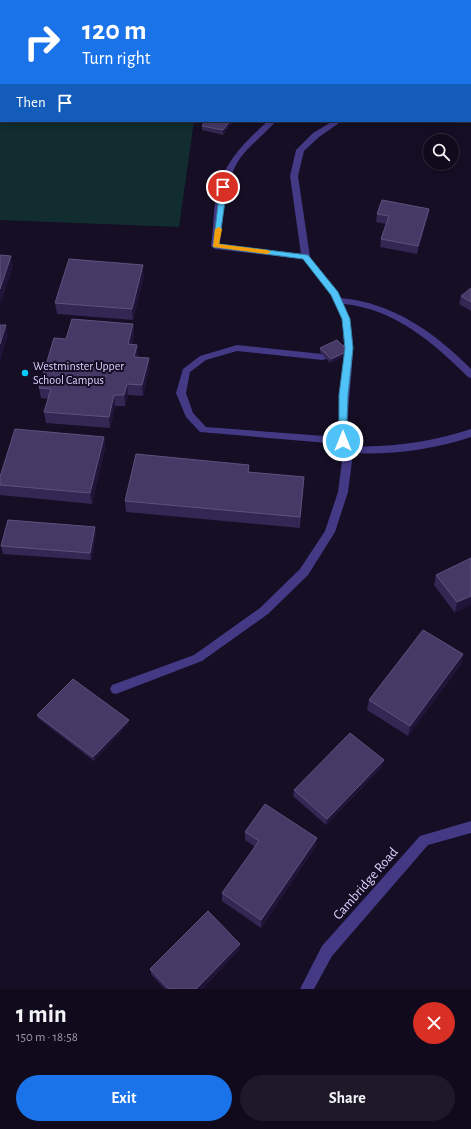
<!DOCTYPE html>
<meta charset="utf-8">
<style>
:root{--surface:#100a1c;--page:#1e1829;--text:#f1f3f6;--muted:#9c9aa3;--line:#302b3b;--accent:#1a73e8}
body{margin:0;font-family:"Alegreya Sans",sans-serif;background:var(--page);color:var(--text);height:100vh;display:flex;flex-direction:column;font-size:15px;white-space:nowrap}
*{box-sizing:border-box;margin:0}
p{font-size:13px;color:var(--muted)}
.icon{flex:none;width:22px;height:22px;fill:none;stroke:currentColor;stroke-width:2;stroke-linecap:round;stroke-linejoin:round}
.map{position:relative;height:989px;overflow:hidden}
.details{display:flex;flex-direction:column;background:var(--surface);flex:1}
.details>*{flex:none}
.guide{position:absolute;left:0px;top:0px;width:471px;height:122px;box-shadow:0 2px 10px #0003,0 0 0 1px var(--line);background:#1a73e8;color:#fff;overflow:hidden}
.fabs{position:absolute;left:423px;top:134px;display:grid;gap:8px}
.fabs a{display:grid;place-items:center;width:36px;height:36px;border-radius:50%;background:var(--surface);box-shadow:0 2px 10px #0003,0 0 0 1px var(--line);font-size:20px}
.pin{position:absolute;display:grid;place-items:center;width:34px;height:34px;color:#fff;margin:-17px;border:2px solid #fff;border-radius:50%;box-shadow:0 1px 4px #0007}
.me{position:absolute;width:44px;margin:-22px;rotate:0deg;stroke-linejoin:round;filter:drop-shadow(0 0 3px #0008)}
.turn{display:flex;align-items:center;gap:14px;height:84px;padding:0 16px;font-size:18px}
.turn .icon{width:52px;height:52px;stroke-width:2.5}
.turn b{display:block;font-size:28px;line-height:34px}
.then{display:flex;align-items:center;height:38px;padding:0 16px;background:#0003;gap:8px;font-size:15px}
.round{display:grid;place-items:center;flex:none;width:42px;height:42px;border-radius:21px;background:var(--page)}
.headline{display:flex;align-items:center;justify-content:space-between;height:68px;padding:0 16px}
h1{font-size:24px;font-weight:600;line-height:30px}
.action{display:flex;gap:8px;margin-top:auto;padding:8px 16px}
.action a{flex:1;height:46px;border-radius:24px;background:var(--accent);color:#fff;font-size:16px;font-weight:600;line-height:46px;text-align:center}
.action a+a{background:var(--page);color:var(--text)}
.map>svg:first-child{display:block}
.green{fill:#112d2f}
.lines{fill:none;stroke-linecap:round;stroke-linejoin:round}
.service{fill:#433985;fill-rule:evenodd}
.minor{fill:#433985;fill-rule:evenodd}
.wall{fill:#342753}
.shaded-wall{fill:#201539}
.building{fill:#463965;stroke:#5d527e}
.route{fill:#4fc3f7;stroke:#337fa1}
.slow{fill:#f59e0b}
.poi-dot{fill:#00ccfe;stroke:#150e25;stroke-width:1.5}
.labels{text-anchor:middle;stroke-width:4;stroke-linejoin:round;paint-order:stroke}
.poi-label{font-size:12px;fill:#dcd3ff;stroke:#150e25;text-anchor:start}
.near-street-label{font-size:14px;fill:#dcd3ff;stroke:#150e25}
</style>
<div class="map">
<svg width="471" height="989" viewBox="0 0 471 989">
<rect width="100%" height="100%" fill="#150e25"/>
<!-- green -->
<path class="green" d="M0 0H142L143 1H1V90Z
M0 106 1 121H194L179 227 0 220Z"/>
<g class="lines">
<!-- service -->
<path class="service" d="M470 81H471V85H470Z
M268 121H276C265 134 251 144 241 157 222 184 225 213 219 244L301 254 290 176 296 150 313 133 333 121H342L319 137 304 151 298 176 310 257 341 298C394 303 435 333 471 369V378L468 377C433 342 394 309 344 304 360 341 349 378 348 418 348 427 347 437 349 446 391 448 431 442 471 429V437C432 450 391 455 350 453L352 461 348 492 335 532 308 575 268 614 202 661 116 694 112 693 110 689 112 685 194 655 260 608 300 569 325 531 338 492 342 461 339 444 200 432 186 417 176 393 183 369 200 356 237 345 322 354 336 351 344 344 342 319 331 295 303 259 215 249 211 246C214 227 213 206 218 188 226 160 248 139 268 121ZM237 351 322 360 344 354 339 395 338 437 206 427 193 413 186 393 190 372 206 360Z"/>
<!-- minor -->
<path class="minor" d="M471 821V833L428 845 332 956 314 989H300L322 946 420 836Z"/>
</g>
<!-- wall -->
<path class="wall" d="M233 121 223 135 202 130V126Z
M429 209 428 216 417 254 380 247 381 239 386 224 376 222 377 214Z
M144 276 133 320 57 314 55 303Z
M471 288V311L459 304 461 296Z
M133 324 134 335 132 344 137 345 138 357 149 358V369L143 396 128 395 125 406H115L110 428 46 423 44 412 48 399 41 398 39 388 66 339Z
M320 348 348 351 347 355 330 363 320 352Z
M104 437 105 448 92 504 0 495V477Z
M249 465V472L304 477 300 528 126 512 125 501Z
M96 534 91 560 3 554 1 546Z
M471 558 455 613 434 585 436 575Z
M463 654 461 664 408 736 367 710 369 700Z
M37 715 129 723 94 761 38 718Z
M382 767 326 825 293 796 294 790Z
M245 832 316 846 261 928 222 901V893L255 847 245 840Z
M240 949 202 989H165L151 974 150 969Z"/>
<!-- shaded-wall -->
<path class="shaded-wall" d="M230 121H233L223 135V130Z
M429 209 428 216 417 254 418 246Z
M11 256 13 267 1 304 0 300V289Z
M143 265 144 276 133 320 132 309Z
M133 324 134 335 129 355 128 344Z
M6 325 8 336 0 361V344Z
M137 345 138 355 135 368 134 357Z
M348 351 347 355 330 363 331 359Z
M149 358V369L143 396 142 385Z
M127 384 128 395 125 406 124 395Z
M114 395 115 406 110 428 109 417Z
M104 437 105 448 92 504 90 493Z
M95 527 96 534 91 560 90 553Z
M471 596V605L455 613 457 602Z
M463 654 461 664 408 736 410 726Z
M129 720V723L94 761 93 757Z
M384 760 382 767 326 825 327 819Z
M317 838 316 846 261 928V920Z
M240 944V949L202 989H196Z"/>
<!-- building -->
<path class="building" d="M205 121H230L223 130 202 126Z
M382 200 429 209 418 246 381 239 389 216 377 214Z
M0 255 11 256 0 289Z
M69 259 143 265 132 309 55 303Z
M471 288V302L461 296Z
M72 319 133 324 128 344 137 345 134 357 149 358 142 385 127 384 124 395H114L109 417 44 412 51 389 39 388 54 338 66 339Z
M0 325H6L0 344Z
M337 340 348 351 331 359 320 348Z
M15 429 104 437 90 493 0 485V477Z
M136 454 249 465 248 472 304 477 300 517 125 501Z
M8 520 95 527 90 553 1 546Z
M471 558V596L457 602 436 575Z
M423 630 463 654 410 726 369 700Z
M73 679 129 720 93 757 37 715Z
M350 733 384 760 327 819 294 790Z
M265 804 317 838 261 920 222 893 259 841 245 832Z
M208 911 240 944 196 989H169L150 969Z"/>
<!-- route -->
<path class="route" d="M223 185 227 187 219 244 308 255 338 292 350 319 353 348 348 395 346 443H340L339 441V395L345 348 342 319 331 295 303 259 213 247 220 187Z"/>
<!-- slow -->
<path class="slow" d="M219 227 222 229 219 244 267 250 271 252 267 254 213 247 215 229Z"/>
<!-- markers -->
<circle class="poi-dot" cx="25" cy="373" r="4"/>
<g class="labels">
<!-- poi labels -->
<g class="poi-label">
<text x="33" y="370">Westminster Upper<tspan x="33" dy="14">School Campus</tspan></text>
</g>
<!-- near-street labels -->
<g class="near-street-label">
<text transform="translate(365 883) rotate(-49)" y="5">Cambridge Road</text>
</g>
</g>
</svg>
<div class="fabs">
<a><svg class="icon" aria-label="search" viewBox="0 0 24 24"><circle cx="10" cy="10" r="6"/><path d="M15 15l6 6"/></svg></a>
</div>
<div class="pin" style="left:223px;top:187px;background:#d93025"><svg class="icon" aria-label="arrive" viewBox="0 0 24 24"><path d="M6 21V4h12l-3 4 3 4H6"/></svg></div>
<svg class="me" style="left:343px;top:441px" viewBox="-20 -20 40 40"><circle r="17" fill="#4fc3f7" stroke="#fff" stroke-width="3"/><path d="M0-11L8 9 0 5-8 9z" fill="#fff"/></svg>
<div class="guide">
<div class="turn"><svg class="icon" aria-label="right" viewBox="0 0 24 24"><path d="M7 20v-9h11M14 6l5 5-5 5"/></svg><div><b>120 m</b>Turn right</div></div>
<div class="then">Then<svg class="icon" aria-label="arrive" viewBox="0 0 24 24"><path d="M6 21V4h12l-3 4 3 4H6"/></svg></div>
</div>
</div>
<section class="details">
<div class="headline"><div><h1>1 min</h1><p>150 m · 18:58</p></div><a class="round" style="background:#d93025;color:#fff"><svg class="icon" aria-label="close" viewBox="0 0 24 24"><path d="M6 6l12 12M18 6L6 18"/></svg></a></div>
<div class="action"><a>Exit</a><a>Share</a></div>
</section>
